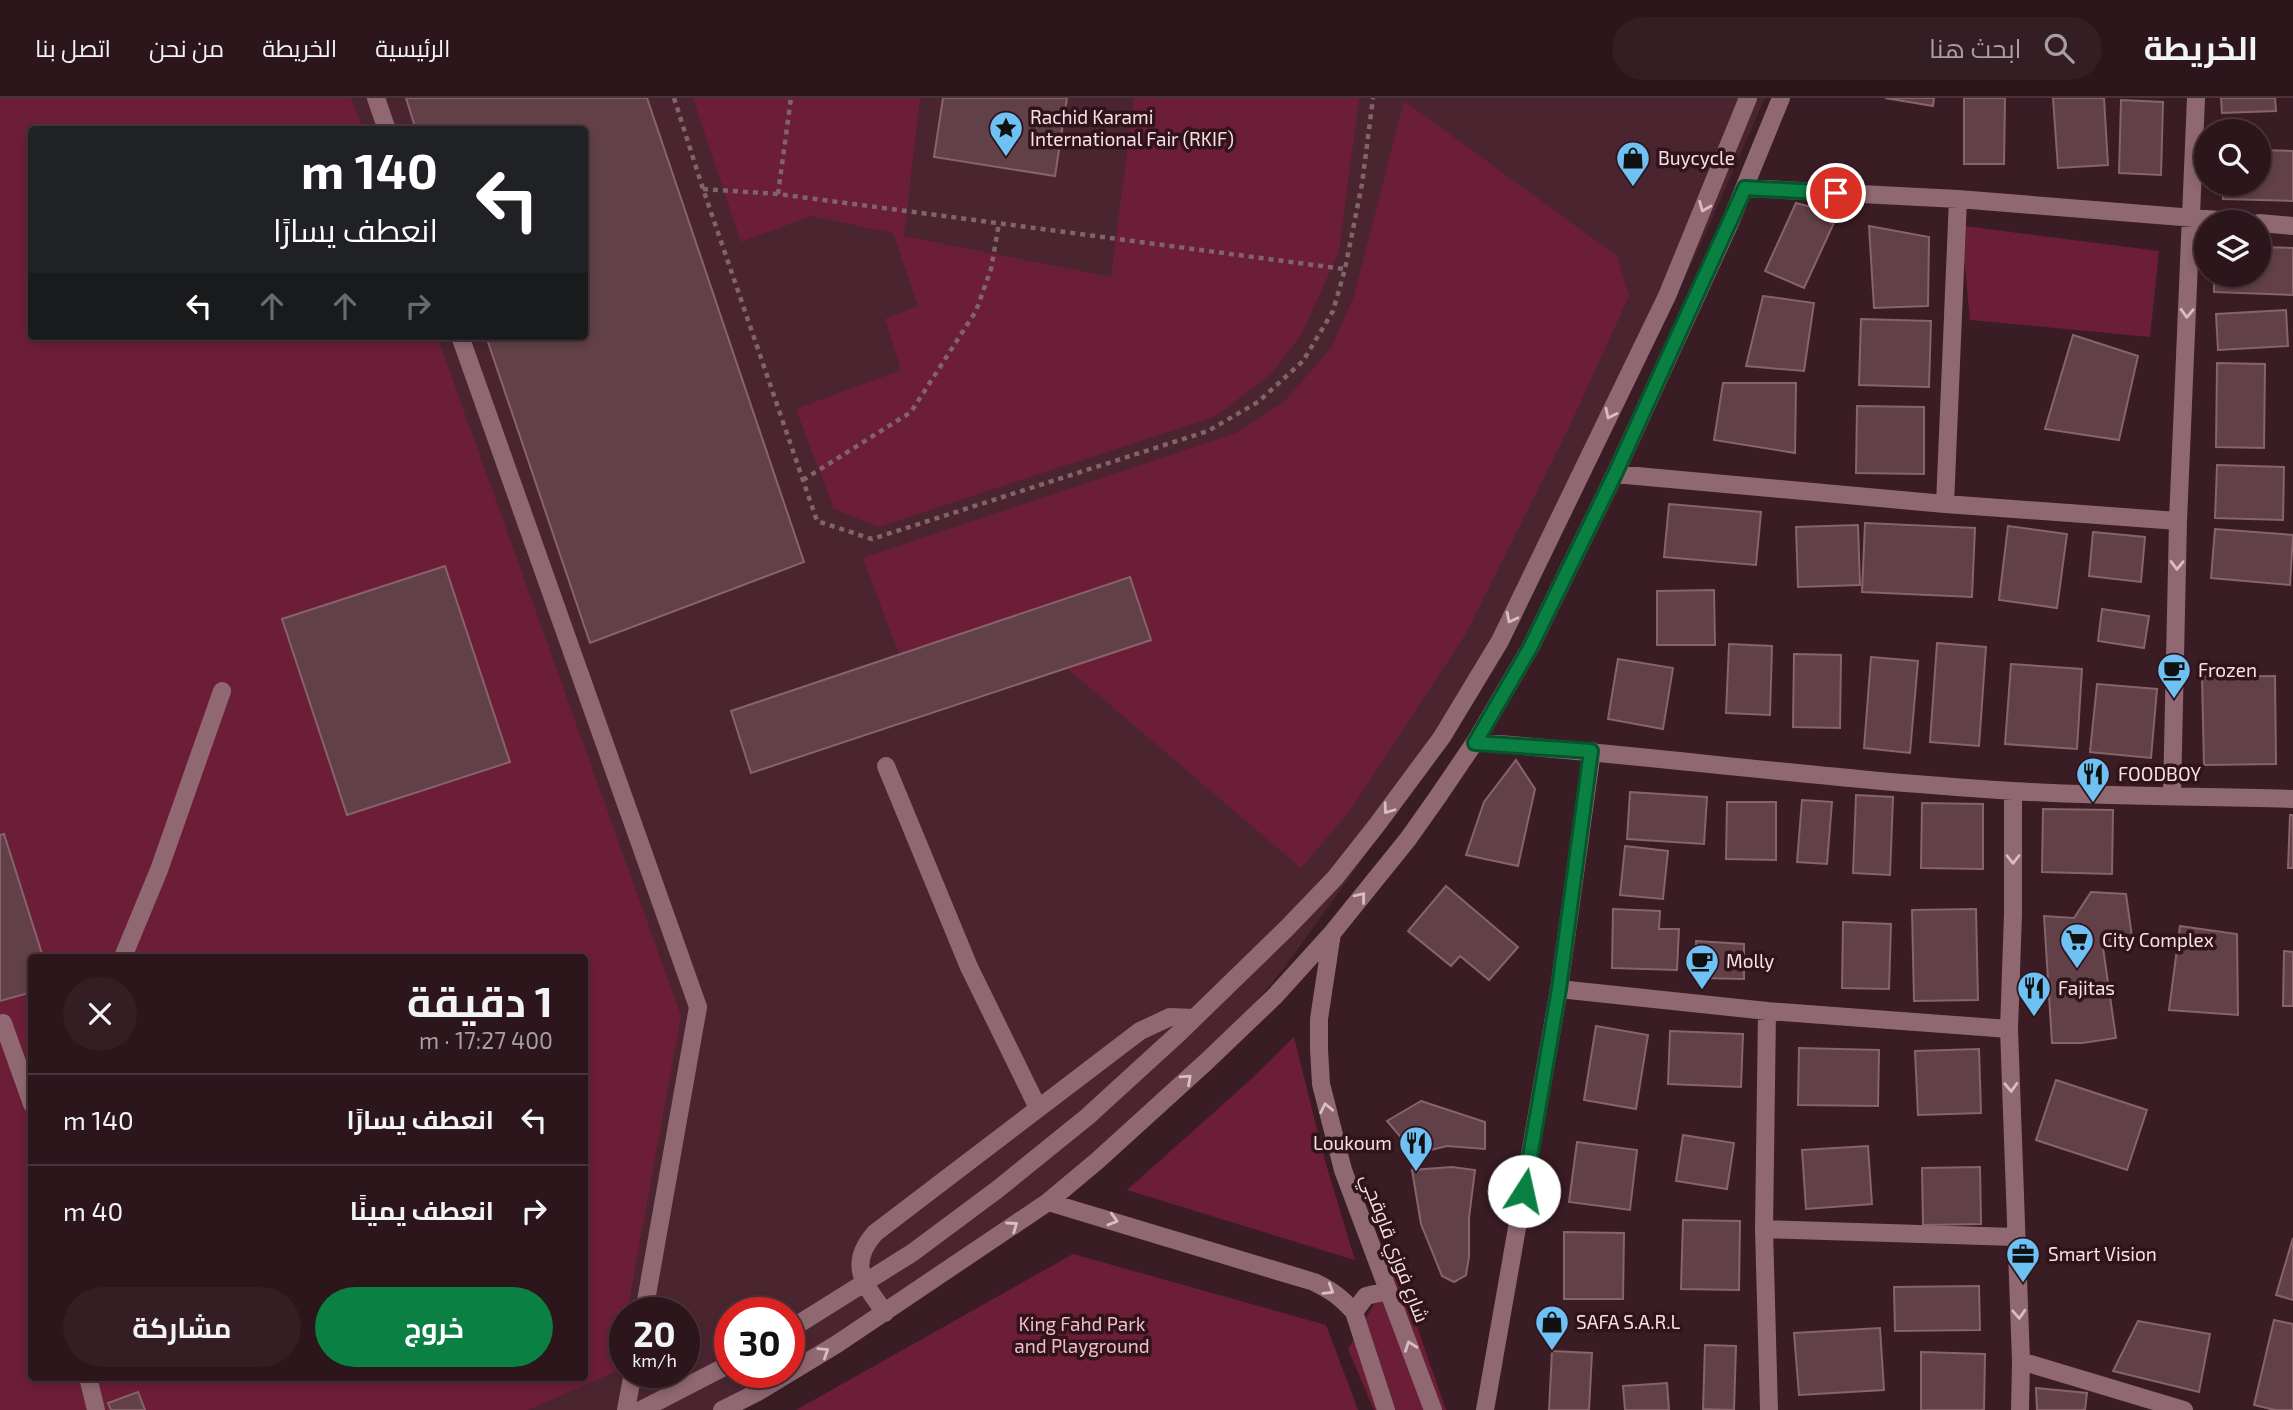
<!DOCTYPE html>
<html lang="ar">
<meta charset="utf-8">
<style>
:root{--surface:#2c151b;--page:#341e24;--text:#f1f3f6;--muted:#a69fa3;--line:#48343a;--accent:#0b8043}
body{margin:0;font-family:"Exo 2",Cairo,sans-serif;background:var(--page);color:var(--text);direction:rtl;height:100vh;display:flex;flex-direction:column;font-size:26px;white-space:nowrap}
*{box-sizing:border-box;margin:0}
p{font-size:23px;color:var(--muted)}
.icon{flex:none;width:38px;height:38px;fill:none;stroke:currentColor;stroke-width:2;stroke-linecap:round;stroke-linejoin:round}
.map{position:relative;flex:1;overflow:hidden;direction:ltr}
.details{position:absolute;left:28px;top:856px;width:560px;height:427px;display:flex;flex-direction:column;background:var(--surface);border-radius:7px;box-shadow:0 4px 10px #0003,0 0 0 2px var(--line);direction:rtl}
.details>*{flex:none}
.top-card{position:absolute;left:28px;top:28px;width:560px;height:214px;border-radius:7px;box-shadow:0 4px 10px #0003,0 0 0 2px var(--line);direction:rtl;background:#202124;color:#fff;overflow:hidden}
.buttons{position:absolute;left:2194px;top:21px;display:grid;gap:14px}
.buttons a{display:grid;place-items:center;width:77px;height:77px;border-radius:50%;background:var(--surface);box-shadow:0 4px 10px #0003,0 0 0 2px var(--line);font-size:35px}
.speed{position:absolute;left:609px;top:1199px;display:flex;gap:14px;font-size:35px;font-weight:700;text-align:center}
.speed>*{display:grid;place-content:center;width:91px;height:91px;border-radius:50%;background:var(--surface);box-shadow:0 4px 10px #0003,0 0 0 2px var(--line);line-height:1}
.speed small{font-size:18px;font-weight:400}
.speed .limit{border:10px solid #d22;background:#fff;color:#111}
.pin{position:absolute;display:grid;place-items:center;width:60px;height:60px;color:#fff;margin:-30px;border:4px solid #fff;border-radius:50%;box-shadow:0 2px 7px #0007}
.me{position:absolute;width:77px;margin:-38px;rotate:10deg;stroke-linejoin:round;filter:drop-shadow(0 0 5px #0008)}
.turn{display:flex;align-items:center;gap:24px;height:147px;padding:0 35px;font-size:32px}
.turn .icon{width:91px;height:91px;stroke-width:2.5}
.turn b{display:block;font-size:49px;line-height:60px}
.lanes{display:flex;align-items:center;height:66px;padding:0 35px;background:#0003;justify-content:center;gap:35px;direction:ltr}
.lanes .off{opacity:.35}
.round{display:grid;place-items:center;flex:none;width:74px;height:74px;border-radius:37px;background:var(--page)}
.overview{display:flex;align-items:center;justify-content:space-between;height:119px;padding:0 35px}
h1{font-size:42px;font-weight:700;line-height:52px}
.cta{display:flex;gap:14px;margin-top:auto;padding:14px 35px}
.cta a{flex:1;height:80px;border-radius:42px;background:var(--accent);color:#fff;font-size:28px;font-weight:700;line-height:80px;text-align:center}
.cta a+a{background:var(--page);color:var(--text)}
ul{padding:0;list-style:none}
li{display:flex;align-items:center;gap:21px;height:91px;padding:0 35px;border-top:2px solid var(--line)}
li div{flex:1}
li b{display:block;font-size:26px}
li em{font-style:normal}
header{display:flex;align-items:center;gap:42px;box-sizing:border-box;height:98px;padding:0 35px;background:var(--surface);border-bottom:2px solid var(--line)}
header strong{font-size:33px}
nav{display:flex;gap:38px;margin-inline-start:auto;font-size:24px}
.search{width:490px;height:63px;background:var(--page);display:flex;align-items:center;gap:18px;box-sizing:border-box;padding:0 24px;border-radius:38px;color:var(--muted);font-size:26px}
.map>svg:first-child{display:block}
.built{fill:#4a252f;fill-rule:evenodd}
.green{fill:#6c1e38;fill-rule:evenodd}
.building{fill:#624048;stroke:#87636b;stroke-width:2}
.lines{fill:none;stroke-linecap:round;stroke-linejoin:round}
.path{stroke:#7f646b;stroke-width:4.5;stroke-dasharray:5 5;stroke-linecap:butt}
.minor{stroke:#906871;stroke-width:18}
.oneway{stroke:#d8bdc3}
.route-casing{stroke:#07532c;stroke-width:18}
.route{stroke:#0b8043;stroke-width:12}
.labels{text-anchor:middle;stroke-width:7;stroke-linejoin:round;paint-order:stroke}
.poi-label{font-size:19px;fill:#f7e1e6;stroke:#30131b;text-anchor:start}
.street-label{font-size:19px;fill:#f7e1e6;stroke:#30131b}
.park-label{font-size:19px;fill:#f0bec9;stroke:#30131b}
</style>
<header>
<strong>الخريطة</strong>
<div class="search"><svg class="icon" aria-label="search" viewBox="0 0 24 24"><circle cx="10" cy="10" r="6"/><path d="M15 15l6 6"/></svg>ابحث هنا</div>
<nav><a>الرئيسية</a><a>الخريطة</a><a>من نحن</a><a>اتصل بنا</a></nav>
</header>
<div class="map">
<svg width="2293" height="1312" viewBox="0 0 2293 1312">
<rect width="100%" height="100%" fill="#3a1c24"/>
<!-- built -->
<path class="built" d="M0 0H1765L1705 137 1649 255 1586 380 1517 509 1442 637 1364 759 1285 869 1206 964 1120 1047 1021 1129 909 1207 787 1279 722 1312H0ZM32 32H584V238H32ZM32 859H584V1279H32ZM625 1214H684V1274H625ZM730 1214H789V1274H730Z"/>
<!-- green -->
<path class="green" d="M0 0H351L363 31 32 32V238H437L681 918 627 1214H625V1229L617 1273 528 1312H0ZM32 859H584V1279H32Z
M693 0H920L904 138 1111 179 1134 0H1359L1339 154 1301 237 1272 275 1216 318 878 429 834 411 796 311 901 272 885 221 918 208 893 135 811 118 741 144Z
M1404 3 1617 158 1629 198 1571 325 1465 537 1349 714 1301 770 1067 570 1151 542 1130 480 899 556 863 460 1236 335 1285 303 1331 250 1354 198Z
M1964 128 2159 153 2150 239 1970 222 1962 138Z
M1294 939 1325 1063 1355 1162 1127 1092 1247 985Z
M1073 1156 1326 1227 1358 1312H796Z
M1396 1168 1446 1312H1374L1348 1251Z"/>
<!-- building -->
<path class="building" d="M406 0H647L804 464 590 545 486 238H584V32H416Z
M943 0H1067L1055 78 934 59Z
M1885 0H1934L1933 8Z
M1964 0H2005L2004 66H1964Z
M2053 0H2104L2108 67 2058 70Z
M2221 0H2275L2276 13 2222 15Z
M2121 2 2163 4 2161 77 2119 75Z
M2259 52 2293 53V103L2223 101V86H2259Z
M1796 105 1838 116 1804 190 1765 173Z
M1869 128 1929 139 1928 208 1874 210Z
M2259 149 2293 150V197L2214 194V177H2259Z
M1763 198 1814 205 1804 273 1746 268Z
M2286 212 2288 248 2218 252 2216 216Z
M1861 221 1931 223 1929 289 1859 287Z
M2073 237 2138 258 2119 342 2045 331Z
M2217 265 2265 266 2264 350 2216 349Z
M1723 285H1796L1795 355 1714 342Z
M1857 308 1924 309V376L1856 375Z
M2217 367 2284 369 2283 422 2215 420Z
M1669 406 1761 414 1756 467 1664 459Z
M1865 425 1975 430 1972 499 1862 494Z
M1858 427 1860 487 1798 489 1796 429Z
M2008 428 2067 436 2057 510 1999 502Z
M2215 431 2293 437 2290 487 2211 480Z
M2093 434 2145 439 2141 484 2089 478Z
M445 468 510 664 347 717 282 521Z
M1130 479 1151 542 751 675 731 613Z
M1714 492 1715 547H1657V493Z
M2102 511 2149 518 2144 550 2098 543Z
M1937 545 1986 549 1979 648 1930 644Z
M1729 546 1772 548 1770 617 1726 615Z
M1794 556 1841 557 1840 630 1793 629Z
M1871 559 1918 563 1910 655 1864 650Z
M1618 561 1673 570 1663 631 1608 621Z
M2011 566 2082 571 2077 651 2005 646Z
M2275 578 2276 666 2204 667 2202 579Z
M2097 586 2157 591 2151 660 2090 654Z
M1516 662 1535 691 1518 768 1466 757 1484 704Z
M1630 694 1707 699 1704 746 1627 741Z
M1856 697 1893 699 1890 777 1853 775Z
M1802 702 1832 704 1827 766 1797 764Z
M1727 704H1776V762L1726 761Z
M1922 705 1983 706V771L1921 770Z
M2043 711 2113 712 2112 776 2042 774Z
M2290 717H2293V770H2288Z
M4 736 43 859H32V894L0 903V737Z
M1625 748 1668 753 1663 801 1620 797Z
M1446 788 1518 849 1489 882 1460 858 1451 868 1408 833Z
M2091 794 2126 796 2133 846 2103 850 2116 940 2082 945H2052L2044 818 2074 820Z
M1613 811 1660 813 1659 831H1679L1677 872 1612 870Z
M1976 811 1978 902 1914 903 1912 812Z
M1843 824 1891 826 1889 891 1842 890Z
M2180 828 2237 836 2238 917 2169 912Z
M1696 843 1744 846V881L1697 880Z
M2284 853 2293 854V908H2283Z
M1596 928 1648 937 1636 1011 1584 1002Z
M1670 933 1743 936 1741 989 1668 986Z
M1799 950 1879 952 1878 1008 1798 1007Z
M1979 951 1981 1015 1918 1017 1915 953Z
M2056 982 2147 1012 2127 1072 2036 1042Z
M1421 1003 1485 1024V1051L1447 1048 1415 1056 1387 1023Z
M1683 1037 1734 1045 1727 1091 1676 1083Z
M1577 1044 1637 1052 1630 1112 1569 1104Z
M1868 1048 1872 1106 1806 1111 1802 1052Z
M1452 1069 1475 1072 1469 1120V1159L1466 1177 1454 1184 1442 1178 1421 1126 1412 1072Z
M1980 1069 1981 1126 1923 1127 1922 1070Z
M1683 1122 1740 1123 1739 1192 1681 1191Z
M1564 1134 1624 1135 1623 1201H1564Z
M2293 1140V1202L2276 1197Z
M1979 1188 1980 1232 1895 1233 1894 1189Z
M2274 1222 2293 1226V1312H2275L2254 1307Z
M2138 1223 2210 1236 2199 1294 2113 1273Z
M1880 1230 1884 1292 1799 1297 1794 1235Z
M1705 1247 1736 1248 1734 1312 1703 1311Z
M1552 1253 1592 1255 1589 1312H1549Z
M1921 1254 1985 1256 1984 1312H1921Z
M1667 1285 1669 1312H1625L1623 1288Z
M2036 1290 2087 1295 2085 1312H2037Z
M138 1294 145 1312H111L108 1305Z"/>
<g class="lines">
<!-- path -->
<path class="path" d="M674 0 703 91 817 423 872 441 1208 333 1258 304 1303 263 1333 213 1345 171 1362 86 1373 0
M703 91 778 96 1344 171
M778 96 791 0
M803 382 911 314 976 213 991 171 999 125"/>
<!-- minor -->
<path class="minor" d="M376 0 387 32
M1745 90 1958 101 2244 124
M2259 125 2293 128
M460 238 698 909 644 1214
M1615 376 1945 406 2178 423
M1945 406 1958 101
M1475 644C1655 658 1833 682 2013 693 2106 699 2200 698 2293 701
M886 668 969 869 1038 1010
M2013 693V816L2009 931 2021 1263 2020 1312
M2172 697 2178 423 2196 0
M1332 835 1319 921V951L1321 986 1343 1072 1433 1312
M123 859 159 772 222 593
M1559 891 1767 913 2009 931
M1767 913 1764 1131 1769 1312
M3 925 32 1006
M1048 1104 1314 1184C1331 1192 1342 1200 1354 1214L1386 1312
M1764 1131 2015 1139
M1354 1214 1366 1198 1383 1194 1391 1198
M885 1215C864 1185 847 1167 875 1135L1140 933 1170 919 1194 920
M789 1232 912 1155 998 1091 1087 1019 1179 935 1287 830 1335 780 1376 728 1442 639 1500 543 1667 198 1748 0
M2021 1263 2184 1312
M88 1279 96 1312
M626 1312 633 1274
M641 1312 730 1266
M722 1312 756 1295 837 1246 1048 1104 1097 1063 1206 964 1275 898 1333 834 1408 741 1437 700 1475 644 1530 550 1615 376 1729 127 1781 0
M1485 1312 1559 891 1592 653"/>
</g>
<!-- one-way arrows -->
<defs><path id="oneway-chevron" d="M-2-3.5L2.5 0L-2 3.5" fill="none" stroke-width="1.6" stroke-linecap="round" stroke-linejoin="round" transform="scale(1.75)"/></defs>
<g class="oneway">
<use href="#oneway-chevron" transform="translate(1704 109) rotate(112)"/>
<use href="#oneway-chevron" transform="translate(2187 215) rotate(92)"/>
<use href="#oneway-chevron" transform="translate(1610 316) rotate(116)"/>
<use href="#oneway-chevron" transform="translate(2177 467) rotate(91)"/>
<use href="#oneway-chevron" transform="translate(1511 520) rotate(117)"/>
<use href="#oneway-chevron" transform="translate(1388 711) rotate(126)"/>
<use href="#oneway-chevron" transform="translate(2013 761) rotate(90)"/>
<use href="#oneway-chevron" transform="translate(1361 799) rotate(-51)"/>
<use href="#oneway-chevron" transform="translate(1187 981) rotate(-42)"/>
<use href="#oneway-chevron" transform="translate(2011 989) rotate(88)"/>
<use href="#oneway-chevron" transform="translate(1326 1010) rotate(-102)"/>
<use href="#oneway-chevron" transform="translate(1113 1122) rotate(16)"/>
<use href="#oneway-chevron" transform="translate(1013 1128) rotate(-35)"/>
<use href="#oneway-chevron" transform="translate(1329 1192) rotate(31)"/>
<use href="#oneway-chevron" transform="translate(2019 1216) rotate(87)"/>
<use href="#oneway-chevron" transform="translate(1410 1248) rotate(-110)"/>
<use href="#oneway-chevron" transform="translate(824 1254) rotate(-32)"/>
</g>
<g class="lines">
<!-- route casing -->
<g class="route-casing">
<path id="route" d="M1524 1093 1559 891 1591 653 1475 645 1530 550 1615 376 1745 90 1836 95"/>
</g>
<!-- route -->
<use href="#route" class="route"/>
</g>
<!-- icons -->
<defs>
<g id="sight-pin" transform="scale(1.75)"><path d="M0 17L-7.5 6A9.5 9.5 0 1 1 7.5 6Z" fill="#6dc2f3" stroke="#30131b"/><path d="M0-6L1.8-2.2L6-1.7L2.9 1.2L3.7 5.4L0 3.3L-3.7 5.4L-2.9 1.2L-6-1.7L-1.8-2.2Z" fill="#111"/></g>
<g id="shop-pin" transform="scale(1.75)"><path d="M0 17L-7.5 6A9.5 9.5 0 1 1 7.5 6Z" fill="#6dc2f3" stroke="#30131b"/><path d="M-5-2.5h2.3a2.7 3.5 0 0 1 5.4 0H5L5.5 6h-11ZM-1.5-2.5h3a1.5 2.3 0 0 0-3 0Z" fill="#111"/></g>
<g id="cafe-pin" transform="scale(1.75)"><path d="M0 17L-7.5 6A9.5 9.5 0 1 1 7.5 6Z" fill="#6dc2f3" stroke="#30131b"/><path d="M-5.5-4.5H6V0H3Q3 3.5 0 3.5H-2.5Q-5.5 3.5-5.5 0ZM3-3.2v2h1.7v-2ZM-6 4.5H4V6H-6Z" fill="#111"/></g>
<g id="restaurant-pin" transform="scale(1.75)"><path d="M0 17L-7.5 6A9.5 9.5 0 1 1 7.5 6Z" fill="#6dc2f3" stroke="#30131b"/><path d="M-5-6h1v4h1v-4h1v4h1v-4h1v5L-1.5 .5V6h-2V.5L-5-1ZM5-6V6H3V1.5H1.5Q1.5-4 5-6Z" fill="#111"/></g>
<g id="supermarket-pin" transform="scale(1.75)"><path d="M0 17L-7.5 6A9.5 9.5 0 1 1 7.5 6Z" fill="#6dc2f3" stroke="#30131b"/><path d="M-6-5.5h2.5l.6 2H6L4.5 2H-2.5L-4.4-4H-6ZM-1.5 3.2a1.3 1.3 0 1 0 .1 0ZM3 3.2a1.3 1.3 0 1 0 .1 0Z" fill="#111"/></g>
<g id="office-pin" transform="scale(1.75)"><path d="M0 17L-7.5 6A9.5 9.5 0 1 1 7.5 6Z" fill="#6dc2f3" stroke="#30131b"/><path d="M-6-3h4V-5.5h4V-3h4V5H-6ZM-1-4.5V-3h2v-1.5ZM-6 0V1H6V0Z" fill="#111"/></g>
</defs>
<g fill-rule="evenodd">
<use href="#sight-pin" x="1006" y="30"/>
<use href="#shop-pin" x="1633" y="60"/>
<use href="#cafe-pin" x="2174" y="572"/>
<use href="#restaurant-pin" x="2093" y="676"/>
<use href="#supermarket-pin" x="2077" y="842"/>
<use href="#cafe-pin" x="1702" y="863"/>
<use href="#restaurant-pin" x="2034" y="890"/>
<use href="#restaurant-pin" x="1416" y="1045"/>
<use href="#office-pin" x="2023" y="1156"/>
<use href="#shop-pin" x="1552" y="1224"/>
</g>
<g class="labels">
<!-- poi labels -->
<g class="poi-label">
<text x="1030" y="26">Rachid Karami<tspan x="1030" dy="22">International Fair (RKIF)</tspan></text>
<text x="1658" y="67">Buycycle</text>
<text x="2198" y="579">Frozen</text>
<text x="2118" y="683">FOODBOY</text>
<text x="2102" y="849">City Complex</text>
<text x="1726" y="870">Molly</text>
<text x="2058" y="897">Fajitas</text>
<text x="1392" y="1052" text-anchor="end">Loukoum</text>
<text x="2048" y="1163">Smart Vision</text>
<text x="1576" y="1231">SAFA S.A.R.L</text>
</g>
<!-- street labels -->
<g class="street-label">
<text transform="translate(1395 1150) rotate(69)" y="7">شارع فوزي قاوقجي</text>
</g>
<!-- park labels -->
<g class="park-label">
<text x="1082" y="1233">King Fahd Park<tspan x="1082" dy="22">and Playground</tspan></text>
</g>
</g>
</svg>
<div class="buttons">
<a><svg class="icon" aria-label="search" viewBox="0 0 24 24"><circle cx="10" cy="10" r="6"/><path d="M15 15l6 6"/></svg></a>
<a><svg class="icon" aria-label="layers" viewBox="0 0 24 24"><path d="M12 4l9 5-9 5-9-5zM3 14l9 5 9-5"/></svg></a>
</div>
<div class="speed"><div>20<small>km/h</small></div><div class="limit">30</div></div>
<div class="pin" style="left:1836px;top:95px;background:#d93025"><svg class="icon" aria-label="arrive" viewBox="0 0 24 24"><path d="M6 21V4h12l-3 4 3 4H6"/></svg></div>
<svg class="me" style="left:1524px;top:1093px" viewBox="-20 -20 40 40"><circle r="19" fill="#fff"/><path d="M0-13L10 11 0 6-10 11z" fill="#0b8043"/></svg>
<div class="top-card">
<div class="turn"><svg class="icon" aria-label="left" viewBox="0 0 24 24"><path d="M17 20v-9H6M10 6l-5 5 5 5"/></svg><div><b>140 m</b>انعطف يسارًا</div></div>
<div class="lanes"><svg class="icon" aria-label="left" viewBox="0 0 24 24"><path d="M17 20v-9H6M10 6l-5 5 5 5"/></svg><svg class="icon off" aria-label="ahead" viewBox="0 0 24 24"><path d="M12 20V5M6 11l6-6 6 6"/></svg><svg class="icon off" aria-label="ahead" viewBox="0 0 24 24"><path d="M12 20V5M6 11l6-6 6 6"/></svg><svg class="icon off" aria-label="right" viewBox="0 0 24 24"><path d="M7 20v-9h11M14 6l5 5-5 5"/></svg></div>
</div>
<section class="details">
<div class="overview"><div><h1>1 دقيقة</h1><p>400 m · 17:27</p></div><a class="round"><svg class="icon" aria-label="close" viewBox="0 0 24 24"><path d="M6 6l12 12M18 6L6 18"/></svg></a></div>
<ul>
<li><svg class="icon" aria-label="left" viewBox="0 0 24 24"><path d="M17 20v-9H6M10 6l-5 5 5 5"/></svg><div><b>انعطف يسارًا</b></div><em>140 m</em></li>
<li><svg class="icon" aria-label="right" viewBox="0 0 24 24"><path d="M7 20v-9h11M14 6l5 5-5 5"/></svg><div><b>انعطف يمينًا</b></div><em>40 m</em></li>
</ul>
<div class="cta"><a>خروج</a><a>مشاركة</a></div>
</section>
</div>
